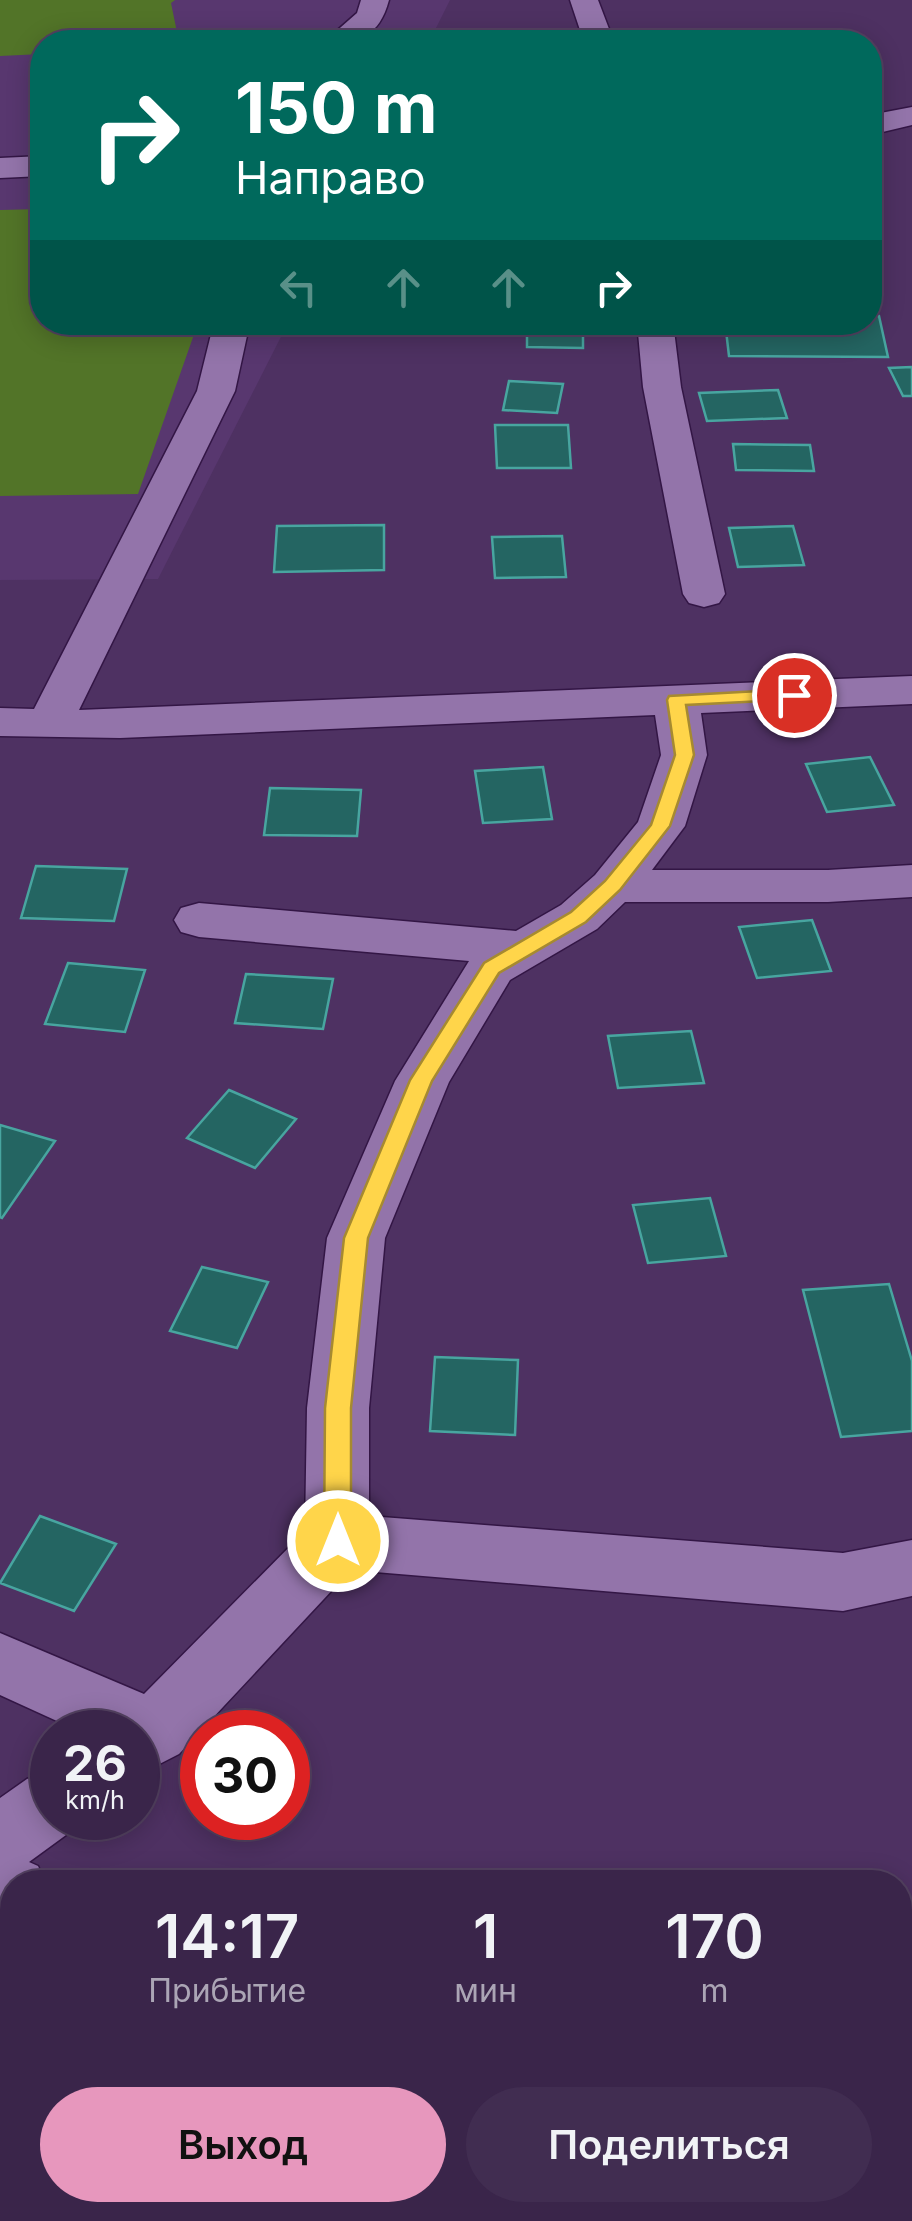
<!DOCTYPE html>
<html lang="ru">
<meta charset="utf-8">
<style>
:root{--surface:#3a254a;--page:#412d51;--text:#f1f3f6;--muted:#aba5b5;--line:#544262;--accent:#e797bd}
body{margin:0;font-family:Inter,sans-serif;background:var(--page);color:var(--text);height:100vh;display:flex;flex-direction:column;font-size:38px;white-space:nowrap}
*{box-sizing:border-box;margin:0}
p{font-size:32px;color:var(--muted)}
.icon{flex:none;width:55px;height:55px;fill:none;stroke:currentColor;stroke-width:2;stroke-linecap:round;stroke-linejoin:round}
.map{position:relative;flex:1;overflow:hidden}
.drawer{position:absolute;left:0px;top:1870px;width:912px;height:352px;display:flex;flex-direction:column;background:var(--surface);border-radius:40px 40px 0 0;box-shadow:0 5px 25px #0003,0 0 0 2px var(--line)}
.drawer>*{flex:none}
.guide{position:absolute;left:30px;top:30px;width:852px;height:305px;border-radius:40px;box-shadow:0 5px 25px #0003,0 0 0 2px var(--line);background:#00695c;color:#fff;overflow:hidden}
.speed{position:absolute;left:30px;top:1710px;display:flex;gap:20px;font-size:50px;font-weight:700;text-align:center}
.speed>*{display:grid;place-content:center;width:130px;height:130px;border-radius:50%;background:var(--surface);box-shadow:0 5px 25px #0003,0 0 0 2px var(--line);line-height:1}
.speed small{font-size:25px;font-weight:400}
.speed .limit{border:15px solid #d22;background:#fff;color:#111}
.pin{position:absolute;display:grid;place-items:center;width:85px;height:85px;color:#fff;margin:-42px;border:5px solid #fff;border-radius:50%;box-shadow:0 2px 10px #0007}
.me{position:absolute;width:110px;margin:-55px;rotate:0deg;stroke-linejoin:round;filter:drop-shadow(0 0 8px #0008)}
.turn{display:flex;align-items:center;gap:35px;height:210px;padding:0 40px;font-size:45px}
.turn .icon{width:130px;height:130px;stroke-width:2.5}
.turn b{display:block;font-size:70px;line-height:85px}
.lanes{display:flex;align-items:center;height:95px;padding:0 40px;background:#0003;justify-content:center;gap:50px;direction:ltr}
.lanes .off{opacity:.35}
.eta{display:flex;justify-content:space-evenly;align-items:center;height:170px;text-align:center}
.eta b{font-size:60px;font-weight:600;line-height:70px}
.cta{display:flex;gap:20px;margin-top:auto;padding:20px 40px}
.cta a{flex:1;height:115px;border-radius:60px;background:var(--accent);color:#111;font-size:40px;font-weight:600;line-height:115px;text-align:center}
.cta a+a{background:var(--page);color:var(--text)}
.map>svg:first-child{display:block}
.built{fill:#58376f}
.green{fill:#527428}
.building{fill:#246562;stroke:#48a5a0;stroke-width:2.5}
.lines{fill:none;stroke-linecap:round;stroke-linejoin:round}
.minor-casing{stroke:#331645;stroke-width:3}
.minor{fill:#9374aa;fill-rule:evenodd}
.route{fill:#ffd54a;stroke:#a68a30;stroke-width:2.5}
</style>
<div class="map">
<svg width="912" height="2221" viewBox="0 0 912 2221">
<rect width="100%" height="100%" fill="#4e3162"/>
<!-- built -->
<path class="built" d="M0 0H450L429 42H42V322L288 323 158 579 0 580Z"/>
<!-- green -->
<path class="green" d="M0 0H175L171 3 179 42H42V54L0 56Z
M42 209V322L198 323 138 494 0 496V210Z"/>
<!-- building -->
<path class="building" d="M870 316H879L888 357 729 356 725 322H870Z
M527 322H583V348L527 347Z
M912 367V396H903L889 368Z
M509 381 563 384 557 413 503 410Z
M778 390 787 418 707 421 699 393Z
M495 425H568L571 468H497Z
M733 444 810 445 814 471 736 470Z
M384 525V570L274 572 277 526Z
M793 526 804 565 738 567 729 528Z
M562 536 566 577 495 578 492 537Z
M870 757 894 805 827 812 806 764Z
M543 767 552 819 483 823 475 771Z
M270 788 361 790 357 836 264 835Z
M36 866 127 869 114 921 21 918Z
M812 920 831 971 757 978 739 927Z
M68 963 145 970 125 1032 45 1024Z
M246 974 333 979 323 1029 235 1023Z
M691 1031 704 1083 618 1088 608 1036Z
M229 1090 296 1119 255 1168 187 1138Z
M0 1125 55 1141 2 1218 0 1217Z
M710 1198 726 1256 648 1263 633 1205Z
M202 1267 268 1282 237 1348 170 1331Z
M889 1284 912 1361V1431L841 1437 803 1290Z
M435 1357 518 1360 515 1435 430 1431Z
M40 1516 116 1544 74 1611 0 1583Z"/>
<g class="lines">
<!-- minor casing -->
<g class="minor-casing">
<path id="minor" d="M361 0H389C379 37 360 42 324 42L357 13Z
M570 0H598L614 42H584Z
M912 107V125L870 135V115Z
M42 156V176L0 178V158Z
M214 322H250L235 391 79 710 912 676V704L701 713 707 755 685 826 652 870H828L912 865V897L828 902H625L597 929 510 980 449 1082 385 1238 369 1408V1516L843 1553 912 1540V1596L843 1611 351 1570 179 1754 138 1775V1732H81L0 1695V1633L144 1694 305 1531 307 1408 327 1238 395 1081 469 961 199 937 181 932 174 920 181 908 199 903 516 931 561 905 595 875 638 822 661 755 655 715 120 738 0 736V708L34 709 197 391Z
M637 322H673L681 387 725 594 719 603 704 607 689 603 683 594 643 387Z
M52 1770V1818H81L77 1827 29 1862 38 1866 45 1882H12V1926L0 1921V1798L27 1779Z
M578 2210H674L679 2221H582Z"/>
</g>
<!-- minor -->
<use href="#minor" class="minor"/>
</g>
<!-- route -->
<path class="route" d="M794 689 801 691V699L686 705 694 755 670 826 620 890 586 922 499 973 432 1081 368 1238 351 1408V1541L347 1549 338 1552 328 1549 324 1541 325 1408 344 1238 410 1080 484 963 571 912 605 881 651 825 675 755 667 700 669 696Z"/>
</svg>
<div class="speed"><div>26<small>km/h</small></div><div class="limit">30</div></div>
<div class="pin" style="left:794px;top:695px;background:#d93025"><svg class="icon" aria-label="arrive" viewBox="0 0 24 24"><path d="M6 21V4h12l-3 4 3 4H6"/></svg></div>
<svg class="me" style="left:338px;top:1541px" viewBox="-20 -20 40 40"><circle r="17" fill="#ffd54a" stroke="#fff" stroke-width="3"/><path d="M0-11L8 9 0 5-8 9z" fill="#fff"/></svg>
<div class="guide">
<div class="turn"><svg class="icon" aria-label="right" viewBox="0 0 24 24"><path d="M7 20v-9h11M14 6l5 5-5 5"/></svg><div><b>150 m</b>Направо</div></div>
<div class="lanes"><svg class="icon off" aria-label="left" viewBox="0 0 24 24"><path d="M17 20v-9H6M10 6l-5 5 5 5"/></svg><svg class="icon off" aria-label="ahead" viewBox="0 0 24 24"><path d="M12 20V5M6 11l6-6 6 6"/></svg><svg class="icon off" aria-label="ahead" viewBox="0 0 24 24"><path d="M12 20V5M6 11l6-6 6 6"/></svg><svg class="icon" aria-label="right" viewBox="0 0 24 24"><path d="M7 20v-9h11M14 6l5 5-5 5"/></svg></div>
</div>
<section class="drawer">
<div class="eta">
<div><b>14:17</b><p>Прибытие</p></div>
<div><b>1</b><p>мин</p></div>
<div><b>170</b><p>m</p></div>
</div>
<div class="cta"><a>Выход</a><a>Поделиться</a></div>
</section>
</div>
